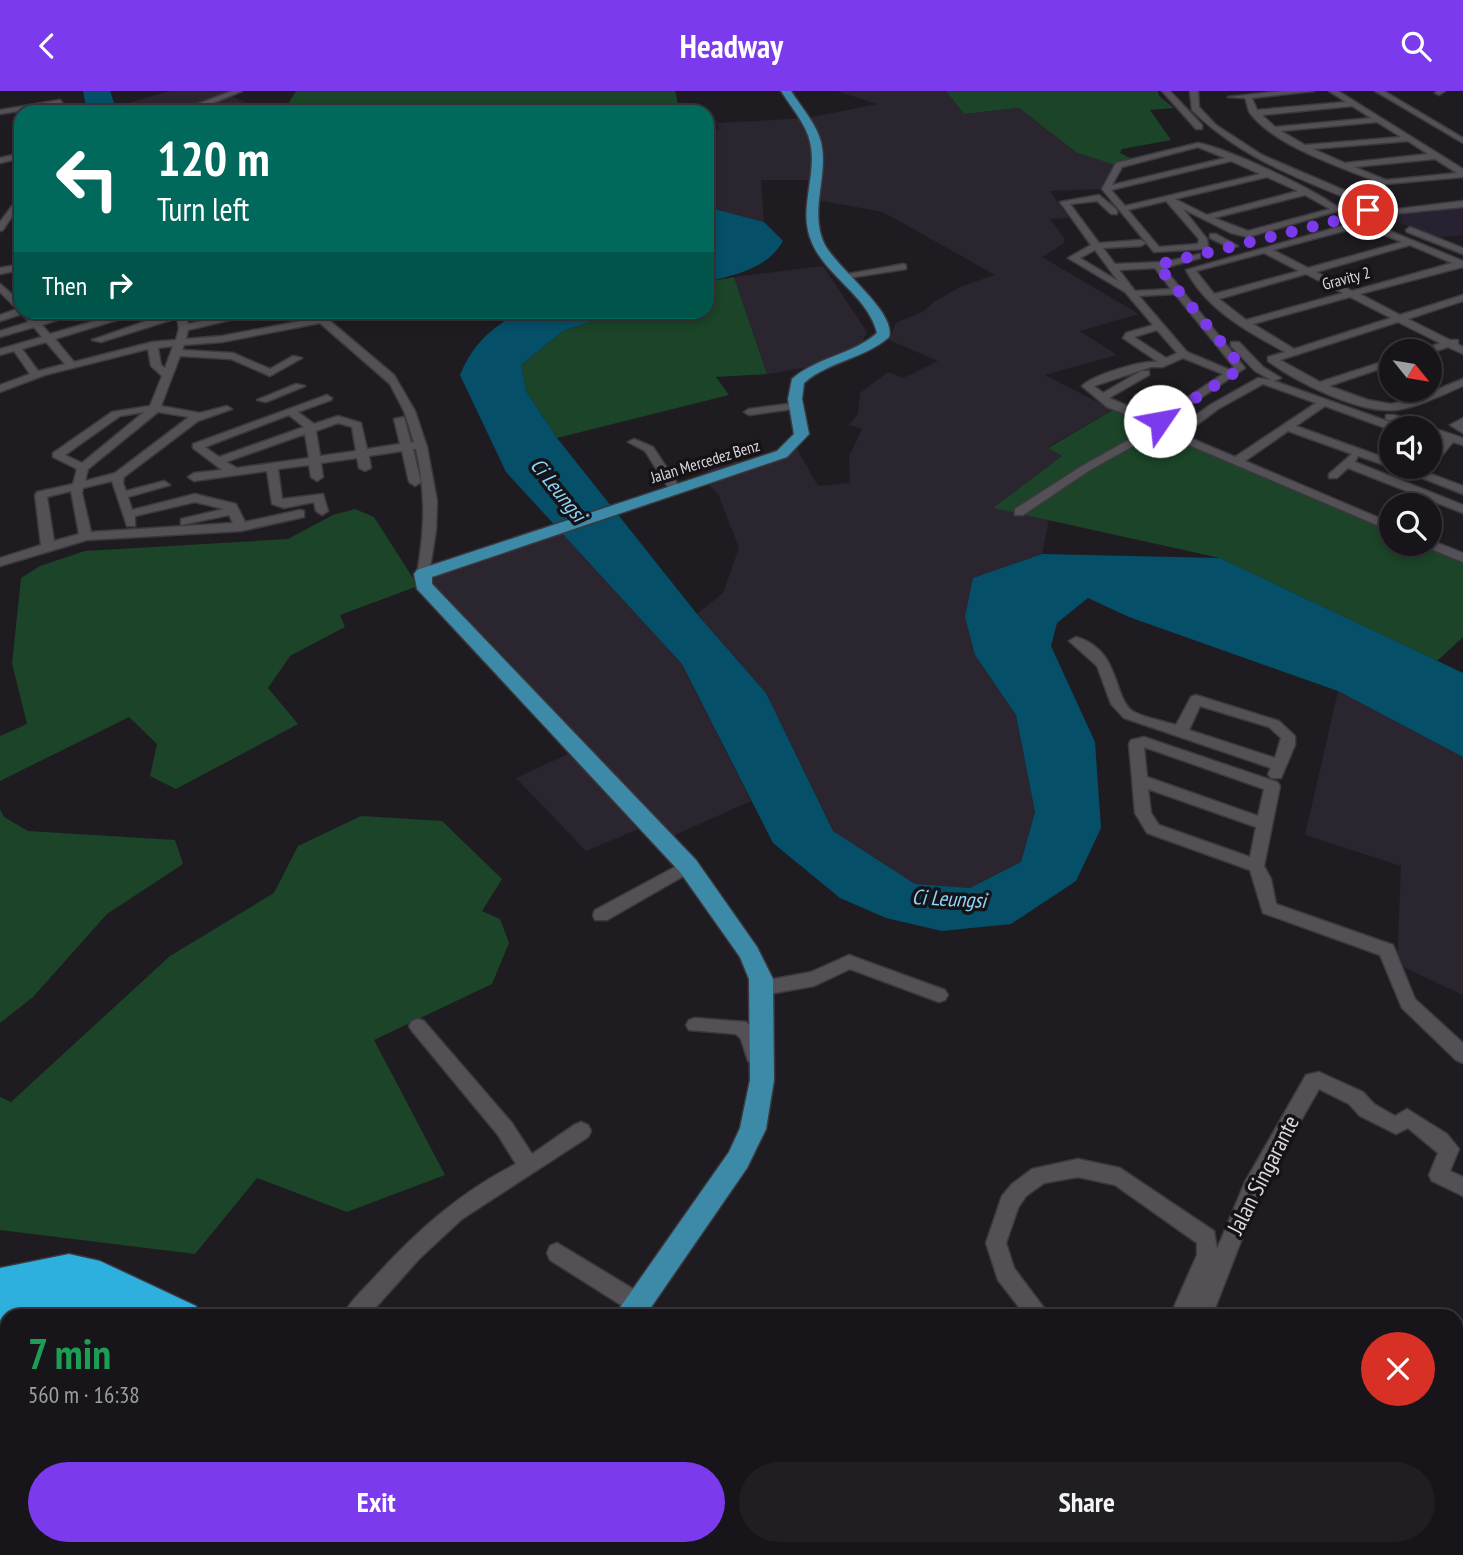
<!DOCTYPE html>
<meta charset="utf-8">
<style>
:root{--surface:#171519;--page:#201e22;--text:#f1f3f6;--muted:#9e9fa2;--line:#363438;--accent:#7c3aed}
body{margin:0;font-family:"PT Sans Narrow",sans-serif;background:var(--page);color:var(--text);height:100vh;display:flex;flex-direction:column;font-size:26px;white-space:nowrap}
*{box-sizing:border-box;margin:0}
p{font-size:23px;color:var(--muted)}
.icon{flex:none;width:38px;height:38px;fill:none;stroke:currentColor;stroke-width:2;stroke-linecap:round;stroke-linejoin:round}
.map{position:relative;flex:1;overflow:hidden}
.details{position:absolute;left:0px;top:1218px;width:1463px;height:247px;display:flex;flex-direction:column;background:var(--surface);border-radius:21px 21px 0 0;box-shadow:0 4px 10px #0003,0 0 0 2px var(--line)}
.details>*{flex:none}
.guide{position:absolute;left:14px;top:14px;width:700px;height:214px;border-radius:21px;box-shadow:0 4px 10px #0003,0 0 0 2px var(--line);background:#00695c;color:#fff;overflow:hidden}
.needle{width:46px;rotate:120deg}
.tools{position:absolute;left:1379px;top:248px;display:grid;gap:14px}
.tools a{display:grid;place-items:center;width:63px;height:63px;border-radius:50%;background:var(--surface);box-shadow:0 4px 10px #0003,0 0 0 2px var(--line);font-size:35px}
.pin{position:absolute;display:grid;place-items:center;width:60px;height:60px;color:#fff;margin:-30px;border:4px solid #fff;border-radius:50%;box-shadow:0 2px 7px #0007}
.me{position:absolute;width:77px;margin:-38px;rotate:57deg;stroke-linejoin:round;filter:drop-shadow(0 0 5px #0008)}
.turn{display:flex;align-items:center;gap:24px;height:147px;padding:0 28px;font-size:32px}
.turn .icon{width:91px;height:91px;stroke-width:2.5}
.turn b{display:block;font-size:49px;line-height:60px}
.then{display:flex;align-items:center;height:66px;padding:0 28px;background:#0003;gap:14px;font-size:26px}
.round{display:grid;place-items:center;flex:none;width:74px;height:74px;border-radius:37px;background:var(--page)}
.overview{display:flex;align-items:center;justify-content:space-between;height:119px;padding:0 28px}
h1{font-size:42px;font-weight:700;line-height:52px;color:#1e9e55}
.button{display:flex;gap:14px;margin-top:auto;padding:14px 28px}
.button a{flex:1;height:80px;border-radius:42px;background:var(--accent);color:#fff;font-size:28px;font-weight:700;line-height:80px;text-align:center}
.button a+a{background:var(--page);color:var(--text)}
header{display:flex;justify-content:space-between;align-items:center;height:91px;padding:0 28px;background:var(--accent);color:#fff;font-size:32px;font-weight:700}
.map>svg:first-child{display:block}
.built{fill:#2a252f}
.education{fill:#272131}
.green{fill:#1b4428}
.water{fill:#054f68}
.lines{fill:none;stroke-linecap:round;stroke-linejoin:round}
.street-casing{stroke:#3b393d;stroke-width:3}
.primary-casing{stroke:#3b393d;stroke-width:3}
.highway-casing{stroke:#3b393d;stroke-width:3}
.street{fill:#535056;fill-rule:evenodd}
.primary{fill:#3d8aa8;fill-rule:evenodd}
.highway{fill:#2eb0df;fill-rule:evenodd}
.street-bridge-casing{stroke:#3b393d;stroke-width:10;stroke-linecap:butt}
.street-bridge{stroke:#535056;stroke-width:8}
.route{stroke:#7c3aed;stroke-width:12;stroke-dasharray:0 21.6}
.labels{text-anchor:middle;stroke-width:7;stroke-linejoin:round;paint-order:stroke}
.far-street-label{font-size:16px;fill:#dad9dc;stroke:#161318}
.water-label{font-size:21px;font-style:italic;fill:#8ed6f7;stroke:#161318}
.near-street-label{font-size:23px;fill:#dad9dc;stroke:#161318}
</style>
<header><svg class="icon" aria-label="back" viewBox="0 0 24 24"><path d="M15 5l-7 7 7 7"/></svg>Headway<svg class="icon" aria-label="search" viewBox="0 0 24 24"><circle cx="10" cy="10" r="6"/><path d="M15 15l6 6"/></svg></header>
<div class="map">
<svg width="1463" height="1464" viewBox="0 0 1463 1464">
<rect width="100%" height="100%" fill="#1f1c21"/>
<!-- built -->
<path class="built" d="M170 0H235L229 4 252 14 288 13 320 21H117L115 16Z
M837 0H946L964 23 1019 17 1077 62 1115 74 1104 98 1050 100 1069 127 1050 128 1065 148 1063 153 1042 166 1139 223 1080 240 1117 264 1045 284 1113 319 1048 356 1063 365 993 417 1049 428 1042 463 973 487 975 564 1016 624 1035 721 1021 771 970 797 915 793 833 740 766 602 697 523 723 502 739 457 718 403 702 387 712 384 695 368 726 358 742 375 779 363 794 352 818 395 850 392 849 365 862 338 849 334 858 323 860 302 888 281 903 287 938 270 889 249 896 232 924 220 934 211 962 195 995 184 883 121 811 108 809 89H761L764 131 707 116V40L719 38 716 32 808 27 877 13Z
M823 175 867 241 861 254 809 276 767 283 734 186Z
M559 436 682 573 751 710 655 753 641 737 586 760 516 687 568 663 418 495 440 476Z
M1338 600 1463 666V904L1397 873 1401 775 1305 744Z"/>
<!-- education -->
<path class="education" d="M1463 115V144L1433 147 1381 123Z"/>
<!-- green -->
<path class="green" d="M296 0H675L680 21H320L288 13Z
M946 0H1158L1159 5 1174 17 1150 19 1171 49 1122 58 1120 62 1130 67 1115 74 1077 62 1019 17 964 23Z
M734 186 767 283 716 286 729 304 557 347 526 300 521 274 563 240 620 221 707 220V191Z
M1113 319 1170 340 1391 437V453H1428L1463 469V546L1437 570 1220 467 993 417 1062 365 1048 357Z
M355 418 374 426 418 495 340 524 345 536 290 565 268 597 298 633 176 698 150 685 157 653 129 626 0 690V645L27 633 12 572 21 487 40 475 85 460 288 448 333 424Z
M0 718 4 726 28 740 175 749 183 773 107 823 33 906 0 932Z
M361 725 442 730 502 788 482 820 500 828 509 852 492 893 374 949 445 1084 347 1121 257 1087 195 1163 0 1139V1006L11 1011 170 865 274 802 298 755Z"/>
<!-- water -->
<path class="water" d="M83 0H110L117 21H87Z
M707 116 764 131 783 150C767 178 736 183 707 191Z
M519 221H620L563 240 521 274 526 300 557 347 697 523 766 602 833 740 915 793 970 797 1021 771 1035 721 1016 624 975 564 965 526 973 487 1042 463 1220 467 1463 582V666L1338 600 1129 526 1088 507 1057 532 1051 555 1095 651 1101 737 1076 790 1011 833 942 840 886 827 840 807 773 752 682 573 506 381 460 284C473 253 490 238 519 221Z"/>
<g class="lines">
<!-- street casing -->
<g class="street-casing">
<path id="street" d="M232 0H242L201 17 200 21H192L195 14Z
M1162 0H1170L1202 34V38H1196Z
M1190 0H1198L1199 16 1216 34 1262 64 1390 119 1463 110V116L1362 126V122L1378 120C1312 92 1244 71 1192 19Z
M1282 0H1314L1252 7 1257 19 1346 11 1329 0H1338L1463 78V86L1375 94V90C1338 75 1275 55 1250 22 1248 20 1247 11 1245 7L1228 6ZM1352 15 1371 27 1275 36 1262 24ZM1377 31 1401 46 1305 54 1281 40ZM1408 50 1428 63 1345 72 1313 58ZM1435 68 1457 82 1386 89 1354 76Z
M1375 0H1384L1463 47V52Z
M1437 0H1445L1439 4 1435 2Z
M60 9 63 13 0 23V19Z
M1198 52C1227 57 1319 100 1341 119L1248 146 1231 142 1183 118 1207 148 1208 155 1203 158 1154 161 1102 98 1116 72ZM1198 56 1225 67 1112 94 1122 76ZM1231 70 1260 83 1125 115 1111 99ZM1267 86 1298 100 1207 124 1175 108ZM1305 104 1330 118 1248 140 1214 127ZM1166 110 1199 148 1198 153 1159 156 1128 119Z
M21 62V67L0 72V67Z
M21 103V112L3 139 0 140V131Z
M1099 104 1117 119V123H1111L1097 110 1070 113 1099 152 1141 149 1146 152 1141 155 1103 157 1115 173 1165 171 1200 163V167L1164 177 1245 277 1168 329 1173 332 1171 334 1090 379 1023 424H1015V418L1082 375 1155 334 1107 316 1082 295C1093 284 1142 269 1158 271L1123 247 1126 242 1153 234 1125 201 1068 167 1091 154 1060 111ZM1095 159 1118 190 1080 167ZM1155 177 1171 198 1135 200 1119 179ZM1175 203 1234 276 1230 279 1187 261 1139 205ZM1157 239 1177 262 1166 267 1134 246ZM1183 267 1223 283 1156 327 1109 307 1149 284V280H1141L1103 302 1094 295 1151 276H1163Z
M1363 129 1463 170V176L1360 203 1400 224 1463 204V210L1408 228 1450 249H1458V253L1463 256V263L1448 256 1430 262 1418 261 1440 252 1398 231 1280 269 1320 291 1391 268V274L1329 295 1368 309 1391 313 1414 308 1463 288V295C1441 304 1419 316 1396 319 1360 323 1296 291 1268 270V266L1285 261C1247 240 1207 219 1186 179ZM1362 135 1402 151 1308 177 1273 159ZM1410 154 1452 172 1352 200 1316 181ZM1264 162 1299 180 1214 203 1196 180ZM1306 183 1343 202 1246 229 1219 208ZM1350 206 1391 227 1294 258 1253 233Z
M1410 136 1463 157V163L1407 141 1406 139Z
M1210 143H1216L1238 155 1230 157 1210 147Z
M21 173V179L0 183V177Z
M903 173 906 174V178L842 188 837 185Z
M0 193 21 211V220H31L38 229 68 220H85L42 234 50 243 129 220H146L55 248 74 271 152 251 176 249 179 237 177 227 101 251 92 249 175 220H185L188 233 233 224 238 227 188 239 186 248 222 245 322 226 330 230 394 284 415 320 427 356 437 410 436 439 429 483 423 487 417 483C425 437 426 404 416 358H413L421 391 415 395 409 391 402 360 369 365 371 377 365 380 359 377 357 367 321 372 323 386 317 390 311 386 309 374 278 378 282 408 323 403 328 420 322 424 316 420 314 411 284 417 272 413 267 380 194 390 188 386 194 382 222 379 193 357V353L327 304 332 307 331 309 298 321 314 333 338 325 361 332 367 358 400 353 394 328 404 326 411 352 414 351 404 320 390 293 320 232 222 251 184 254 182 259 233 262 270 278 293 265 302 267 270 285 231 268 180 265 161 315 200 322 227 315 232 318 198 330 124 386 123 392 126 400 164 390 170 394 128 406 132 419 195 403 236 413 245 431 300 419 304 420V426L241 440 87 449 0 475V467L41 454 35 404 37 401 73 393 77 378 53 366V362L112 321 150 315 162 285 151 275 148 258 45 284 0 301V294L30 283 14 260 0 264V258L42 246 34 236 0 246V240L29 231 22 223 0 230V224L17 218 0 201ZM46 251 65 273 38 280 22 258ZM173 255 165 277 161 274 158 257ZM144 321 82 372 65 364 120 325ZM158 321 189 326 115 382 85 390 88 378ZM289 324 304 336 219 366 205 356ZM338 332 352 336 356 360 320 365 316 340ZM305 343 309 367 237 377 226 371ZM112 390 127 435H135V425L195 411 224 418 181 428V434L229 424 233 432 91 441 82 402 83 397ZM71 400 79 443 54 450 47 406Z
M1231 251H1239L1263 276 1281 287 1274 290 1404 336 1405 338 1391 339 1325 315 1296 335 1391 369V376L1358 365 1355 371 1463 414V422L1348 377 1337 387H1329V383L1352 363 1288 340 1245 370 1391 432V440L1182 351 1174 341 1176 339 1210 314 1258 287 1271 289 1255 280 1231 255ZM1263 293 1316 312 1235 366 1190 347 1186 342 1218 318Z
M296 293 305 295 266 311 257 309Z
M796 312 801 315 800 317 749 324 744 321 749 318Z
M1386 324H1394L1463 347V354L1453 351 1434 374 1430 375V365L1444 348 1430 344V338H1413L1386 328Z
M1463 327V342L1450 334Z
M634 348 653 356 681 398 679 401H671L645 360 628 351Z
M1394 376H1412L1463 395V403Z
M1430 449 1463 462V471L1426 456 1424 453H1430Z
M1076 546C1122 559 1112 608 1134 621 1146 627 1163 630 1176 634L1191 606 1196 604 1279 630 1295 645V654L1281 687H1271L1268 683 1271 677 1124 627 1111 613 1097 575 1069 550ZM1200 615 1269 636 1281 647 1275 667 1189 639Z
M1144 646 1277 691 1280 695 1264 775 1271 788 1276 813 1393 854 1415 908 1463 952V972L1456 969 1402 917 1380 864 1263 822 1250 779 1147 742 1135 722 1129 653 1131 649ZM1144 656 1264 698 1258 725 1147 686ZM1148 698 1256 736 1250 766 1159 734 1151 722Z
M688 769 694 771 696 775 694 779 607 829H595L593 824 595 819Z
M849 864 945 899 948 904 945 909 939 911 850 878 814 895 763 904 757 902 754 897 757 892 763 890 811 881Z
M695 927 746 931 755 939 764 965 762 970 755 973 748 970 741 948 736 943 689 939 686 934 689 929Z
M418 928 424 930 512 1032 532 1063 574 1034 581 1031 588 1034 591 1040 588 1046 462 1128 420 1167 368 1225H343C349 1211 363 1199 374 1187 416 1141 460 1101 516 1073L498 1044 412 940 409 935 412 930Z
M1319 981 1363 1001 1374 1013 1395 1025 1407 1018 1447 1043 1459 1058 1450 1080 1463 1086V1105L1432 1090 1429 1084 1438 1062 1408 1037 1396 1043 1360 1025 1349 1013 1319 998 1260 1101 1212 1225H1170L1197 1164V1152L1115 1094 1078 1086 1044 1092 1026 1105 1018 1117 1006 1152 1014 1177 1050 1225H1026L998 1189 986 1152 1002 1105 1012 1093 1032 1078 1078 1068 1120 1077 1214 1140 1217 1158 1245 1091 1306 984Z
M557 1152 645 1205 648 1212 645 1219 637 1222 629 1219 550 1169 547 1162 550 1155Z
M149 1458H176L174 1464H147Z
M1136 1458H1160L1159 1464H1135Z"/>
</g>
<!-- primary casing -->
<g class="primary-casing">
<path id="primary" d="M781 0H791C801 16 816 32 821 51 829 84 809 119 824 152 835 176 897 221 889 246 864 268 829 270 804 292L802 308 809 343 787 366 432 486V493L696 769 757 856 773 888 774 989 766 1038 747 1077 645 1225H614L729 1061 740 1037 750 989 749 888 740 866 680 781 417 498 414 483 417 479 777 360 794 343 788 308 792 288C817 266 852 264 877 242 868 205 827 186 812 152 797 119 818 84 810 51 806 33 791 16 781 0Z"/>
</g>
<!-- highway casing -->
<g class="highway-casing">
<path id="highway" d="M69 1163 100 1170 196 1215 200 1225H7V1265L0 1267V1177Z
M597 1458H659L661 1464H599Z"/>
</g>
<!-- street -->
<use href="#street" class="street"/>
<!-- primary -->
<use href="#primary" class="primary"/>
<!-- highway -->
<use href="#highway" class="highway"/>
<!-- street-bridge casing -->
<g class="street-bridge-casing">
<path id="street-bridge" d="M1365 118 1385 127"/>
</g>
<!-- street-bridge -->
<use href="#street-bridge" class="street-bridge"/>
</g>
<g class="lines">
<!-- route -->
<path class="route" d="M1160 330 1237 280 1240 274 1157 174 1359 124 1368 119"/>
</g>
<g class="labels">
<!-- far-street labels -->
<g class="far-street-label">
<text transform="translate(1346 187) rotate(-15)" y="6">Gravity 2</text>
<text transform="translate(705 370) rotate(-17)" y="6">Jalan Mercedez Benz</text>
</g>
<!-- water labels -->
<g class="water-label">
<text transform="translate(558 399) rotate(51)" y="7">Ci Leungsi</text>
<text transform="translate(949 808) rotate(3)" y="7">Ci Leungsi</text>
</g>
<!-- near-street labels -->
<g class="near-street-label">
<text transform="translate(1263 1084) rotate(-63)" y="8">Jalan Singarante</text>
</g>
</g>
</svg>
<div class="tools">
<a><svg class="needle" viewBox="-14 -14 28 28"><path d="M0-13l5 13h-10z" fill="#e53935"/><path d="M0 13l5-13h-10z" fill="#9e9fa2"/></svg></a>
<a><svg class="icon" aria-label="sound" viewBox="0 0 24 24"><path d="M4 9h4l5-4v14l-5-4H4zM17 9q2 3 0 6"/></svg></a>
<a><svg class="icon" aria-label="search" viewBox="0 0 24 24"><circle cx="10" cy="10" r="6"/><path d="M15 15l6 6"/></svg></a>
</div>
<div class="pin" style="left:1368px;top:119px;background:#d93025"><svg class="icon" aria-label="arrive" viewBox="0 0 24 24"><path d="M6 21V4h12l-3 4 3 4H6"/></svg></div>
<svg class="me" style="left:1160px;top:330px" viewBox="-20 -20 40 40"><circle r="19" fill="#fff"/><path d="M0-13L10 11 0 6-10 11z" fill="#7c3aed"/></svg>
<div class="guide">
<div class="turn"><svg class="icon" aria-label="left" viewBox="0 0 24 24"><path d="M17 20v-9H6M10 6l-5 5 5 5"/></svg><div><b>120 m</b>Turn left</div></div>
<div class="then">Then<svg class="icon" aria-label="right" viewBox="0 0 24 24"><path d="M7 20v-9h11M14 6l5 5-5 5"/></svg></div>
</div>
<section class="details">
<div class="overview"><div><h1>7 min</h1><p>560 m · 16:38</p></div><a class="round" style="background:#d93025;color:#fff"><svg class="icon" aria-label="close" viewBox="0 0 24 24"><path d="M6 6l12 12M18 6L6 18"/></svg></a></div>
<div class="button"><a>Exit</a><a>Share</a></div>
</section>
</div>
